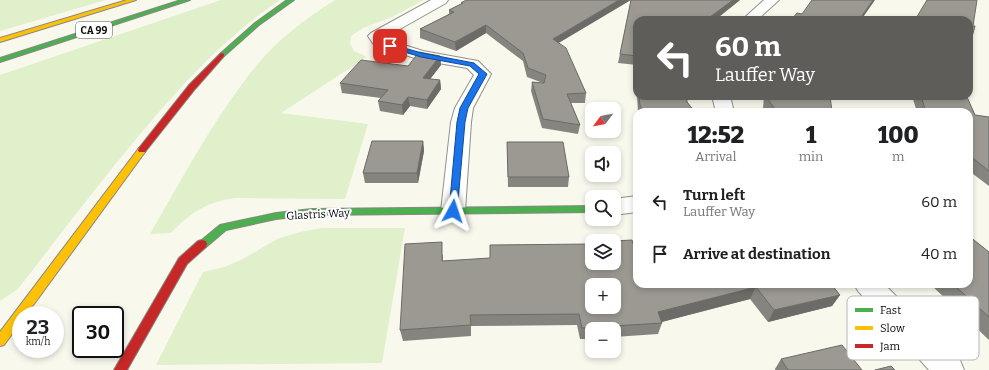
<!DOCTYPE html>
<meta charset="utf-8">
<style>
:root{--surface:#fff;--page:#f2f2f2;--text:#202124;--muted:#757577}
body{margin:0;font-family:Bitter,serif;background:var(--page);color:var(--text);height:100vh;display:flex;flex-direction:column;font-size:15px;white-space:nowrap}
*{box-sizing:border-box;margin:0}
p{font-size:13px;color:var(--muted)}
.icon{flex:none;width:22px;height:22px;fill:none;stroke:currentColor;stroke-width:2;stroke-linecap:round;stroke-linejoin:round}
.map{position:relative;flex:1;overflow:hidden}
.panel{position:absolute;left:633px;top:108px;width:340px;height:180px;display:flex;flex-direction:column;background:var(--surface);border-radius:12px;box-shadow:0 2px 6px #0003}
.panel>*{flex:none}
.hud{position:absolute;left:633px;top:16px;width:340px;height:84px;border-radius:12px;box-shadow:0 2px 6px #0003;background:#5e5d59;color:#fff;overflow:hidden}
.needle{width:26px;rotate:238deg}
.fabs{position:absolute;left:585px;top:102px;display:grid;gap:8px}
.fabs a{display:grid;place-items:center;width:36px;height:36px;border-radius:8px;background:var(--surface);box-shadow:0 2px 6px #0003;font-size:20px}
.speed{position:absolute;left:12px;top:306px;display:flex;gap:8px;font-size:20px;font-weight:700;text-align:center}
.speed>*{display:grid;place-content:center;width:52px;height:52px;border-radius:50%;background:var(--surface);box-shadow:0 2px 6px #0003;line-height:1}
.speed small{font-size:10px;font-weight:400}
.speed .limit{border:2px solid #111;border-radius:6px;background:#fff;color:#111}
.pin{position:absolute;display:grid;place-items:center;width:34px;height:34px;color:#fff;margin:-17px;border-radius:8px;box-shadow:0 2px 6px #0006}
.me{position:absolute;width:44px;margin:-22px;rotate:5deg;stroke-linejoin:round;filter:drop-shadow(0 0 3px #0008)}
.turn{display:flex;align-items:center;gap:14px;height:84px;padding:0 16px;font-size:18px}
.turn .icon{width:52px;height:52px;stroke-width:2.5}
.turn b{display:block;font-size:28px;line-height:34px}
.eta{display:flex;justify-content:space-evenly;align-items:center;height:68px;text-align:center}
.eta b{font-size:24px;font-weight:800;line-height:28px}
ul{padding:0;list-style:none}
li{display:flex;align-items:center;gap:12px;height:52px;padding:0 16px}
li div{flex:1}
li b{display:block;font-size:15px}
li em{font-style:normal}
.map>svg:first-child{display:block}
.green{fill:#e0f0cb}
.lines{fill:none;stroke-linecap:round;stroke-linejoin:round}
.street-casing{stroke:#92918c;stroke-width:2}
.fast-casing{stroke:#888883;stroke-width:2}
.slow-casing{stroke:#888883;stroke-width:2}
.jam-casing{stroke:#888883;stroke-width:2}
.street{fill:#fefefc;fill-rule:evenodd}
.fast{fill:#4caf50;fill-rule:evenodd}
.slow{fill:#ffc107;fill-rule:evenodd}
.jam{fill:#c62828;fill-rule:evenodd}
.wall{fill:#86847e}
.shaded-wall{fill:#6d6b67}
.building{fill:#9c9993;stroke:#6d6b67;fill-rule:evenodd}
.route{fill:#1a73e8;stroke:#114b97}
.labels{text-anchor:middle;stroke-width:4;stroke-linejoin:round;paint-order:stroke}
.shield{fill:#fff;stroke:#545454;stroke-width:1}
.shield-label{font-size:10px;font-weight:bold;fill:#0a0a0a}
.street-label{font-size:11px;fill:#0a0a0a;stroke:#fff}
.key{fill:#fff;stroke:#b6b6b6;stroke-width:1}
.key-label{font-size:11px;fill:#0a0a0a}
</style>
<div class="map">
<svg width="989" height="370" viewBox="0 0 989 370">
<rect width="100%" height="100%" fill="#f9f8ed"/>
<!-- green -->
<path class="green" d="M0 0H106L0 31Z
M221 0H280C227 35 183 83 142 132 99 183 59 236 18 289L0 301V75Z
M335 0H424L392 17 363 28 351 36 350 43 354 51 367 57 281 113 368 124 345 199 236 198C208 201 190 213 171 233L150 234C183 177 214 118 256 66 278 39 306 18 335 0Z
M322 228H405L382 363 156 365 203 272 224 267 243 259 277 239 300 232Z"/>
<g class="lines">
<!-- street casing -->
<g class="street-casing">
<path id="street" d="M431 0H448L446 3 384 38 385 39 423 51 478 61 491 74 473 108 471 122 465 211 461 217 453 219 445 217 441 211 451 122 455 108 474 75 467 68 421 60 374 45 368 36 371 33Z
M764 0H779L757 20H742Z
M712 96H730L734 112H716Z
M637 196V212L614 215V199Z
M854 284H884L960 360 964 370H929L858 291Z"/>
</g>
<!-- fast casing -->
<g class="fast-casing">
<path id="fast" d="M181 0H190L0 62V58Z
M287 0H294L259 25 224 56H220V54L255 23Z
M592 206V212L312 215 276 219 226 230 206 247H198L197 244 220 225 276 213 312 209Z"/>
</g>
<!-- slow casing -->
<g class="slow-casing">
<path id="slow" d="M127 0H136L0 42V38Z
M142 147 146 150 145 152 26 315H21V322L4 345 0 346V332L139 148Z"/>
</g>
<!-- jam casing -->
<g class="jam-casing">
<path id="jam" d="M222 53 224 54V56L195 89 145 152H139L138 150 139 148 189 85 220 54Z
M202 240 206 241 207 244 206 247 187 264 127 370H114L179 258 198 241Z"/>
</g>
<!-- street -->
<use href="#street" class="street"/>
<!-- fast -->
<use href="#fast" class="fast"/>
<!-- slow -->
<use href="#slow" class="slow"/>
<!-- jam -->
<use href="#jam" class="jam"/>
</g>
<!-- wall -->
<path class="wall" d="M631 0H740L715 20H637V65L618 63Z
M461 3 559 43 586 93 585 103H571L580 125 578 134 542 128 531 91 532 82 543 83 527 77 523 61 486 33 456 51 420 38V29L449 14V10L461 4Z
M440 56 441 65 430 79 440 80 441 89 427 109 410 106 403 115 380 111 378 101 381 98 342 93 340 83 408 66Z
M637 96H687V102L695 112H638Z
M764 96H830L832 112H766L763 108Z
M912 96H967V97L975 115 989 117V186L969 171V112H917Z
M423 141 424 151 418 183H365L363 173Z
M507 142 569 177 568 187H508Z
M633 244 831 284 840 295 832 306 768 322 750 299 662 322V323L658 334 614 337V329H592V339H580L577 325 471 326V336L403 341 400 330 443 254V261L490 258Z
M989 252V340L930 284H969Z
M781 359 862 370H775V369Z"/>
<!-- shaded-wall -->
<path class="shaded-wall" d="M619 0H631L552 47 553 39Z
M733 0H740L715 20H706Z
M873 0H875L861 20H859Z
M486 25V33L456 51 455 42Z
M440 56 441 65 424 87 423 78Z
M440 80 441 89 427 109V100Z
M408 97 410 106 403 115 402 105Z
M423 141 424 151 418 183 417 173Z
M756 287 750 299 657 323 658 312Z
M840 295 832 306 768 322 774 310Z"/>
<!-- building -->
<path class="building" d="M466 0H619L553 39 566 48 586 93 567 94 580 125 543 119 532 82 544 83 546 75 528 68 523 53 486 25 455 42 420 29 454 12 449 10 463 3H461Z
M631 0H733L706 20H637V56L620 54Z
M812 0H873L859 20H791L797 13 802 14Z
M927 0H977L973 26H975L969 48V20H915Z
M419 52 440 56 423 78 440 80 427 100 408 97 402 105 378 101 388 90 340 83 361 60 408 66Z
M969 54H972L969 64Z
M969 75 971 76 969 87Z
M639 96H687V102L695 112H644L640 105Z
M767 96H830L832 112H777L767 98Z
M921 96H967V97L975 115 989 117V171L969 155V112H926Z
M372 141H423L417 173H363Z
M507 142H563L569 177H508Z
M969 236 989 252V317L953 284H969Z
M632 240 633 244 637 243V284H831L840 295 774 310 756 287 658 312 662 323 582 328 579 314 470 315 471 325 400 330 405 244 442 242V261L490 258V245L592 244V263H614V241ZM592 285H614V307H592Z
M842 345 862 370H788L781 359Z
M891 366 895 370H875Z"/>
<!-- route -->
<path class="route" d="M390 44 422 53 474 63 487 74 468 108 465 122 457 213 453 214 449 211 457 122 460 108 479 74 470 66 421 57 388 47V45Z"/>
<g class="labels">
<!-- shield labels -->
<rect class="shield" x="76" y="22" width="36" height="16" rx="3"/>
<g class="shield-label">
<text x="94" y="34">CA 99</text>
</g>
<!-- street labels -->
<g class="street-label">
<text transform="translate(318 214) rotate(-3)" y="4">Glastris Way</text>
</g>
</g>
<!-- legend -->
<rect x="847" y="296" width="132" height="64" rx="6" class="key"/>
<rect x="855" y="308" width="18" height="4" fill="#4caf50"/>
<rect x="855" y="326" width="18" height="4" fill="#ffc107"/>
<rect x="855" y="344" width="18" height="4" fill="#c62828"/>
<g class="key-label">
<text x="880" y="314">Fast</text>
<text x="880" y="332">Slow</text>
<text x="880" y="350">Jam</text>
</g>
</svg>
<div class="fabs">
<a><svg class="needle" viewBox="-14 -14 28 28"><path d="M0-13l5 13h-10z" fill="#e53935"/><path d="M0 13l5-13h-10z" fill="#757577"/></svg></a>
<a><svg class="icon" aria-label="sound" viewBox="0 0 24 24"><path d="M4 9h4l5-4v14l-5-4H4zM17 9q2 3 0 6"/></svg></a>
<a><svg class="icon" aria-label="search" viewBox="0 0 24 24"><circle cx="10" cy="10" r="6"/><path d="M15 15l6 6"/></svg></a>
<a><svg class="icon" aria-label="layers" viewBox="0 0 24 24"><path d="M12 4l9 5-9 5-9-5zM3 14l9 5 9-5"/></svg></a>
<a>+</a>
<a>−</a>
</div>
<div class="speed"><div>23<small>km/h</small></div><div class="limit">30</div></div>
<div class="pin" style="left:390px;top:46px;background:#d93025"><svg class="icon" aria-label="arrive" viewBox="0 0 24 24"><path d="M6 21V4h12l-3 4 3 4H6"/></svg></div>
<svg class="me" style="left:453px;top:211px" viewBox="-20 -20 40 40"><path d="M0-17L14 15 0 8-14 15z" fill="#1a73e8" stroke="#fff" stroke-width="4"/></svg>
<div class="hud">
<div class="turn"><svg class="icon" aria-label="left" viewBox="0 0 24 24"><path d="M17 20v-9H6M10 6l-5 5 5 5"/></svg><div><b>60 m</b>Lauffer Way</div></div>
</div>
<section class="panel">
<div class="eta">
<div><b>12:52</b><p>Arrival</p></div>
<div><b>1</b><p>min</p></div>
<div><b>100</b><p>m</p></div>
</div>
<ul>
<li><svg class="icon" aria-label="left" viewBox="0 0 24 24"><path d="M17 20v-9H6M10 6l-5 5 5 5"/></svg><div><b>Turn left</b><p>Lauffer Way</p></div><em>60 m</em></li>
<li><svg class="icon" aria-label="arrive" viewBox="0 0 24 24"><path d="M6 21V4h12l-3 4 3 4H6"/></svg><div><b>Arrive at destination</b></div><em>40 m</em></li>
</ul>
</section>
</div>
